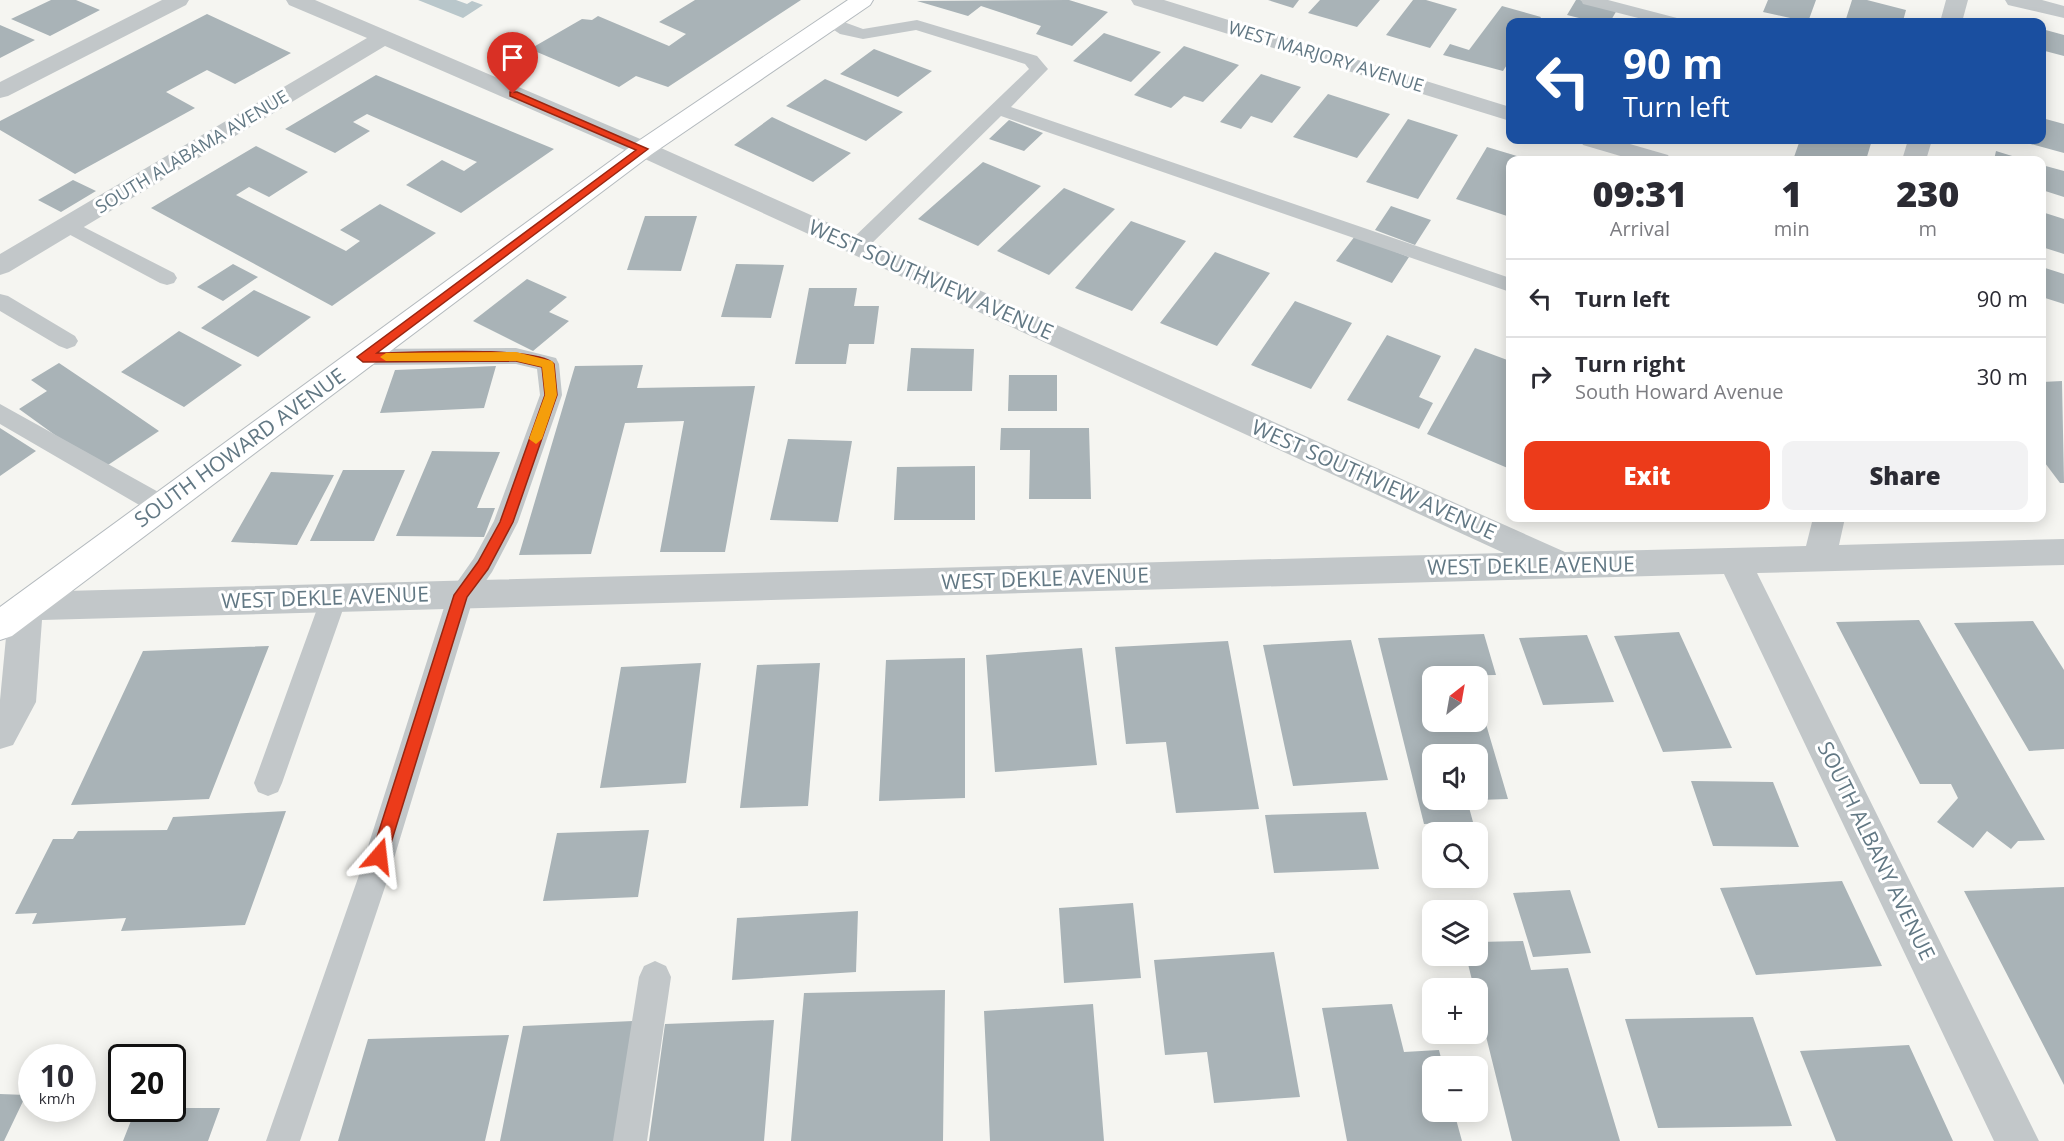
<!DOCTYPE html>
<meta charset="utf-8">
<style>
:root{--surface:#fff;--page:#f2f2f3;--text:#2b2b33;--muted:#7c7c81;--line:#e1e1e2;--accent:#ec3b1a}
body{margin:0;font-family:"Open Sans",sans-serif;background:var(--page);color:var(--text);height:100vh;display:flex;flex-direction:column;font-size:22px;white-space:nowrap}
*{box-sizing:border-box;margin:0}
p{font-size:20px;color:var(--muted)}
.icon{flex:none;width:33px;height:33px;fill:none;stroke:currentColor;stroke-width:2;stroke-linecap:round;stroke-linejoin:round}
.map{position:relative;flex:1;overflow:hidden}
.side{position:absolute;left:1506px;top:156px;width:540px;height:366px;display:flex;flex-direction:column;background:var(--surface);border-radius:12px;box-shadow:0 3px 15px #0003}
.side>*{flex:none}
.top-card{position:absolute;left:1506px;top:18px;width:540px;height:126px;border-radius:12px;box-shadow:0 3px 15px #0003;background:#1a4fa0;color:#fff;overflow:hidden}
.needle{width:39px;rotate:31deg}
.buttons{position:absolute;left:1422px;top:666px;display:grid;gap:12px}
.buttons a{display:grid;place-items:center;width:66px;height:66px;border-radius:12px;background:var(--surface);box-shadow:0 3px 15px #0003;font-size:30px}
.speed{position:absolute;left:18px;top:1044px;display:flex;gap:12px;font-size:30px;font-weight:700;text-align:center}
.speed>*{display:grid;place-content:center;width:78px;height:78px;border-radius:50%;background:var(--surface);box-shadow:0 3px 15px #0003;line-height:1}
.speed small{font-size:15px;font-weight:400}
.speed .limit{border:3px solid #111;border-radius:9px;background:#fff;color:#111}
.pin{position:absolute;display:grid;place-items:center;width:51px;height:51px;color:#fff;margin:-62px -26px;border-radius:50% 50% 50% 0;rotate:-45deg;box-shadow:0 0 6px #0007}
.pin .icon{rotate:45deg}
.me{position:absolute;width:66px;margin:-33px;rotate:17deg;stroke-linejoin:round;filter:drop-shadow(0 0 4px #0008)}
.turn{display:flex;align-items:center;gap:21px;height:126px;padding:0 18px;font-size:27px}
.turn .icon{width:78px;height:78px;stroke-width:2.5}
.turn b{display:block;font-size:42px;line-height:51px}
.eta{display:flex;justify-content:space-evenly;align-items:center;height:102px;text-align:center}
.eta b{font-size:36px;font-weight:800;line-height:42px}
.action{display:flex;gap:12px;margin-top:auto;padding:12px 18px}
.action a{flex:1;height:69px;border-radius:12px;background:var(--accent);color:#fff;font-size:24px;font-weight:800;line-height:69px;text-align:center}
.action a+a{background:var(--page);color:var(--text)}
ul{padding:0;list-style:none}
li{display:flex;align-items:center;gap:18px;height:78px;padding:0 18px;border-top:2px solid var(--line)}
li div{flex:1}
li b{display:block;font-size:22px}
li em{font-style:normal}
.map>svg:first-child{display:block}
.water{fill:#b9c7cb}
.building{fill:#a9b3b7}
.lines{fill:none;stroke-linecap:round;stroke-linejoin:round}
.secondary-casing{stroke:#b4babe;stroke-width:2}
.lane{fill:#c2c7c9;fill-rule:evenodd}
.street{fill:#c2c7c9;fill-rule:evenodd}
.secondary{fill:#fff;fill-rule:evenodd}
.route{fill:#ec3b1a;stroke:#992611;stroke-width:1.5}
.slow{fill:#f59e0b}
.labels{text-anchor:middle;stroke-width:6;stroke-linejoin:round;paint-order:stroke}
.far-street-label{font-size:18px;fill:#627884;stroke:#fff}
.street-label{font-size:21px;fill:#627884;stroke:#fff}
</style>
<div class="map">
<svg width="2064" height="1141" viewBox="0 0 2064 1141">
<rect width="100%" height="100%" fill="#f5f5f1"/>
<!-- water -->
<path class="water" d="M418 0H456L467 4 472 1 483 5 463 18Z"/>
<!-- building -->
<path class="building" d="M51 0H76L100 10 50 36 11 19Z
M695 0H801L668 87 636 76 619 87 530 49 582 19 592 20 598 16 669 46 686 34 659 22Z
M1069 0 1108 12 1072 46 1036 34 1041 26 981 6 968 16 917 1Z
M1268 0H1299L1293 8Z
M1320 0H1380L1357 27 1308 13Z
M1413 0H1426L1457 9 1430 48 1386 35Z
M1576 0H1580L1617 10 1610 22H1595L1567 15Z
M1768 0H1816L1808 22 1763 12Z
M1852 0H1867L1906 10 1903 21 1890 18 1888 22H1845Z
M1502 6 1541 17 1538 22H1510V60L1503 71 1443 55 1450 44 1469 50Z
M207 14 291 53 235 84 207 70 166 92 195 108 75 174 0 130V121Z
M0 25 35 40 0 58Z
M2042 29 2064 35V56L2045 51 2044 61H2042Z
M1104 33 1161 52 1131 82 1073 61Z
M1184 46 1239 65 1203 102 1184 96 1171 108 1134 95Z
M874 49 932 71 898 97 840 74Z
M1261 74 1301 87 1272 123 1251 116 1241 129 1220 122Z
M376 75 554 149 461 213 406 185 442 160 464 171 477 162 367 114 353 122 370 131 335 153 285 129Z
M825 79 903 112 866 141 786 106Z
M1328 94 1390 114 1357 158 1293 137Z
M772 117 791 126 851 153 813 182 734 145Z
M2042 118 2064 124V153L2016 140H2042Z
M1408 119 1458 135 1418 199 1366 182Z
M1009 120 1043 133 1024 151 989 139Z
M1800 140H1872L1866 160H1805L1794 157Z
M256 146 308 172 269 197 249 187 236 195 346 251 360 241 340 230 380 204 436 233 332 306 151 208Z
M1487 147 1530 160H1510V210L1507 216 1456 199Z
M1996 151 2025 160H1994Z
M983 162 1041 186 978 246 918 219Z
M2042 165 2064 171V197L2042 190Z
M73 180 96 191 61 212 38 200Z
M1064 188 1115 209 1049 275 997 251Z
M1391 206 1431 220 1415 245 1375 230Z
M2042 212 2064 219V254L2042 247Z
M645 216H697L681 271 627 270Z
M1131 221 1186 241 1132 311 1075 288Z
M1355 236 1409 257 1392 283 1336 261Z
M1215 252 1270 273 1217 346 1160 323Z
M233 264 258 277 223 301 197 287Z
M736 264 784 265 771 318 721 317Z
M2042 267 2064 274V304L2042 297Z
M527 279 567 297 549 312 569 321 533 351 473 321Z
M809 288H857L854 306H879L874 344H849L846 364H795Z
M254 290 311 317 258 357 201 328Z
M1295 301 1352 323 1311 389 1251 365Z
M179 331 242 365 184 407 121 372Z
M1387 335 1441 356 1419 397 1433 403 1419 429 1347 400Z
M911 348 974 349 972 391H907Z
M1475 348 1510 361V469L1427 434Z
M59 363 108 396 159 431 102 469 19 409 47 391 31 380Z
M643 365 637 388 755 386 725 552H660L684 421 625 423 591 554 519 555 575 366Z
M496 366 484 408 380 413 395 370Z
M1009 375H1057V411H1008Z
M2062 381 2064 483H2060L2042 459V382Z
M0 428 36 451 0 476Z
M1001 428H1089L1091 499H1029L1030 450H1000Z
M788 439 852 441 838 522 770 520Z
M432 451 500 452 477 508H495L484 537 396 536Z
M975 466V520H894L897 467Z
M343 470H405L374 541H310Z
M271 472 334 475 297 545 231 542Z
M1919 620 2045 840 2018 841 2011 849 1987 831 1973 848 1937 822 1958 798 1951 784H1920L1836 622Z
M2033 621 2064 670V749L2029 751 1954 623Z
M1679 632 1732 748 1663 752 1614 636Z
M1484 634 1496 675 1432 676V722H1478V697L1508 799 1478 800V754H1432V800H1467L1473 822 1424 824 1378 638Z
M1587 635 1614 702 1543 705 1519 638Z
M1351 640 1388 780 1293 786 1263 645Z
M1228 641 1259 809 1176 813 1166 742 1126 744 1115 647Z
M269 646 209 799 71 805 143 651Z
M1082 648 1097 765 995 772 986 655Z
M965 658V798L879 801 886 660Z
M701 663 686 783 600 788 621 667Z
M820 663 808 806 740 808 757 665Z
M1691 781 1773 782 1799 847 1713 846Z
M286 811 245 925 121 931 126 918 32 924 37 913 15 914 53 839H73L78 831 167 830 173 817Z
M1366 812 1379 869 1274 873 1265 815Z
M649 830 638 897 543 901 557 833Z
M1842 881 1882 966 1756 975 1720 888Z
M2064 887V1085L1964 891Z
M1570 890 1591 953 1533 957 1513 893Z
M1133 903 1141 978 1064 983 1059 908Z
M858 911 856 972 732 980 737 918Z
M1523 941 1531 970 1568 968 1620 1141H1512L1478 1004V988H1474L1466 956H1478V942Z
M1274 952 1300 1097 1214 1103 1207 1052 1165 1055 1154 960Z
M945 990 943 1141H791L804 993Z
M1093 1004 1104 1141H990L984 1011Z
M1392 1004 1404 1052 1439 1050 1443 1066H1432V1112H1454L1462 1141H1347L1322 1008Z
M1753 1017 1792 1126 1658 1128 1625 1019Z
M774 1020 764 1141H649L665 1024Z
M633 1021 615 1141H500L523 1026Z
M509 1035 485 1141H338L368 1039Z
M1909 1045 1953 1141H1836L1800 1051Z
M0 1094 26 1095 4 1141H0Z
M136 1108H220L208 1141H123Z"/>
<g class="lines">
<!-- secondary casing -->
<g class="secondary-casing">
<path id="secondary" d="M848 0H873L870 5 652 154 12 636 0 640V607L634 144Z"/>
</g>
<!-- lane -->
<path class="lane" d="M1581 0H1608L1677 18 1679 22H1654L1583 4Z
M830 17 863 29 917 20 1037 56 1048 69 1011 107 1510 278V292L1001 116 864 251 857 253 850 251 847 246 850 241 1029 69 1025 64 916 30 863 39 840 34 822 22Z
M68 219 174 273 177 278 174 283 167 285 160 283 61 230 58 225 61 220Z
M0 294 8 296 75 336 78 341 75 346 67 349 59 346 0 311Z
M516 348 556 358 559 364 562 395 518 522 492 572 473 599 388 878 300 1141H266L358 878 448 595 474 558 494 521 540 395 537 369 516 364 363 365 355 363 352 357 355 351 363 349Z
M0 404 171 499 174 506 171 513 162 516 153 513 0 424Z
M334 587 343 590 347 598 282 783 278 792 268 796 258 792 254 783 321 598 325 590Z
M655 961 666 966 671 977 647 1141H613L639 977 644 966Z"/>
<!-- street -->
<path class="street" d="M162 0H189L186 5 8 96 0 98V82Z
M286 0H315L652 144 1565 552 1806 546 1813 518H1845L1839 545 2064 539V565L1757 573 2039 1141H1994L1724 574 42 620 36 702 13 745 0 749V700L9 606 14 596 26 592 1504 553 634 154 385 46 9 272 0 275V254L367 38 289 5Z
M1131 0H1164L1510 107V121L1134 5Z
M1946 0H1968L1962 22H1940Z
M2005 0H2042L2064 6V18L2008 5Z
M1580 140H1616L1668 155 1671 160H1634L1583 145Z
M1908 140H1932L1926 160H1902Z"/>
<!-- secondary -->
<use href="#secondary" class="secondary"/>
</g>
<!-- route -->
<path class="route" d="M510 92H517L648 149 377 353C407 353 538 345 554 364L557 395 513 522 488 569 467 597 387 856 385 862 379 864 374 862 371 856 454 595 478 562 500 522 545 395 542 367 516 361 363 362 357 357 636 150 510 96Z"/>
<!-- slow -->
<path class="slow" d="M516 352 552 361 554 364 557 395 542 439 536 444 529 439 545 395 542 367 516 361H386L380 357 386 353Z"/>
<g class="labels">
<!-- far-street labels -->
<g class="far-street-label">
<text transform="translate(1326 57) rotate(17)" y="6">WEST MARJORY AVENUE</text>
<text transform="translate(192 152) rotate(-31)" y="6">SOUTH ALABAMA AVENUE</text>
</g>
<!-- street labels -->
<g class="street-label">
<text transform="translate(931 280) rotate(24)" y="7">WEST SOUTHVIEW AVENUE</text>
<text transform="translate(240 448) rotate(-36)" y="7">SOUTH HOWARD AVENUE</text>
<text transform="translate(1374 480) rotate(24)" y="7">WEST SOUTHVIEW AVENUE</text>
<text transform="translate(1531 566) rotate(-1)" y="7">WEST DEKLE AVENUE</text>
<text transform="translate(1045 579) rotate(-2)" y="7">WEST DEKLE AVENUE</text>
<text transform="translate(325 598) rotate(-2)" y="7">WEST DEKLE AVENUE</text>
<text transform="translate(1876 851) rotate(64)" y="7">SOUTH ALBANY AVENUE</text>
</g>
</g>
</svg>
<div class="buttons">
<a><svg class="needle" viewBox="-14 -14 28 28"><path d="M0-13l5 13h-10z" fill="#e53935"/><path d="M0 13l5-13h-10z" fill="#7c7c81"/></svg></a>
<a><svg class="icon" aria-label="sound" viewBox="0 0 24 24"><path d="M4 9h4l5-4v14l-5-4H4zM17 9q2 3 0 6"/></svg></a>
<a><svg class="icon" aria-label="search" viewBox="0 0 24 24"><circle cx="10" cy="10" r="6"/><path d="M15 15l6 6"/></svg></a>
<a><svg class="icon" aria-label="layers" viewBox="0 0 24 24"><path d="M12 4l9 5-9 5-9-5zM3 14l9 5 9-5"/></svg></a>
<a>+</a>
<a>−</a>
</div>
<div class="speed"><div>10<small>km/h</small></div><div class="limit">20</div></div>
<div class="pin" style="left:513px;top:94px;background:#d93025"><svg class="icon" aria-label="arrive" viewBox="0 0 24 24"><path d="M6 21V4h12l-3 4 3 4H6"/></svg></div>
<svg class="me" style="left:379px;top:856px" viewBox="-20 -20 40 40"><path d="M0-17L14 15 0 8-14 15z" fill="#ec3b1a" stroke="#fff" stroke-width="4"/></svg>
<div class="top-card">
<div class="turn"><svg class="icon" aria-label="left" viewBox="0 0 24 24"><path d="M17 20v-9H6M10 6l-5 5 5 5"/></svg><div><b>90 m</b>Turn left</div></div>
</div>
<section class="side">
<div class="eta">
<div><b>09:31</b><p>Arrival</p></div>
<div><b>1</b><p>min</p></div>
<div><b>230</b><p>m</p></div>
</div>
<ul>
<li><svg class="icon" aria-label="left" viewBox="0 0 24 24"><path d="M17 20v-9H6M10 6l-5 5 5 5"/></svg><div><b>Turn left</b></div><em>90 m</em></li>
<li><svg class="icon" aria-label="right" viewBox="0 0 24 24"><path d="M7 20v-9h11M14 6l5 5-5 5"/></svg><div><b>Turn right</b><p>South Howard Avenue</p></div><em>30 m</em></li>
</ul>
<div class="action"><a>Exit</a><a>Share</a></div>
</section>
</div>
